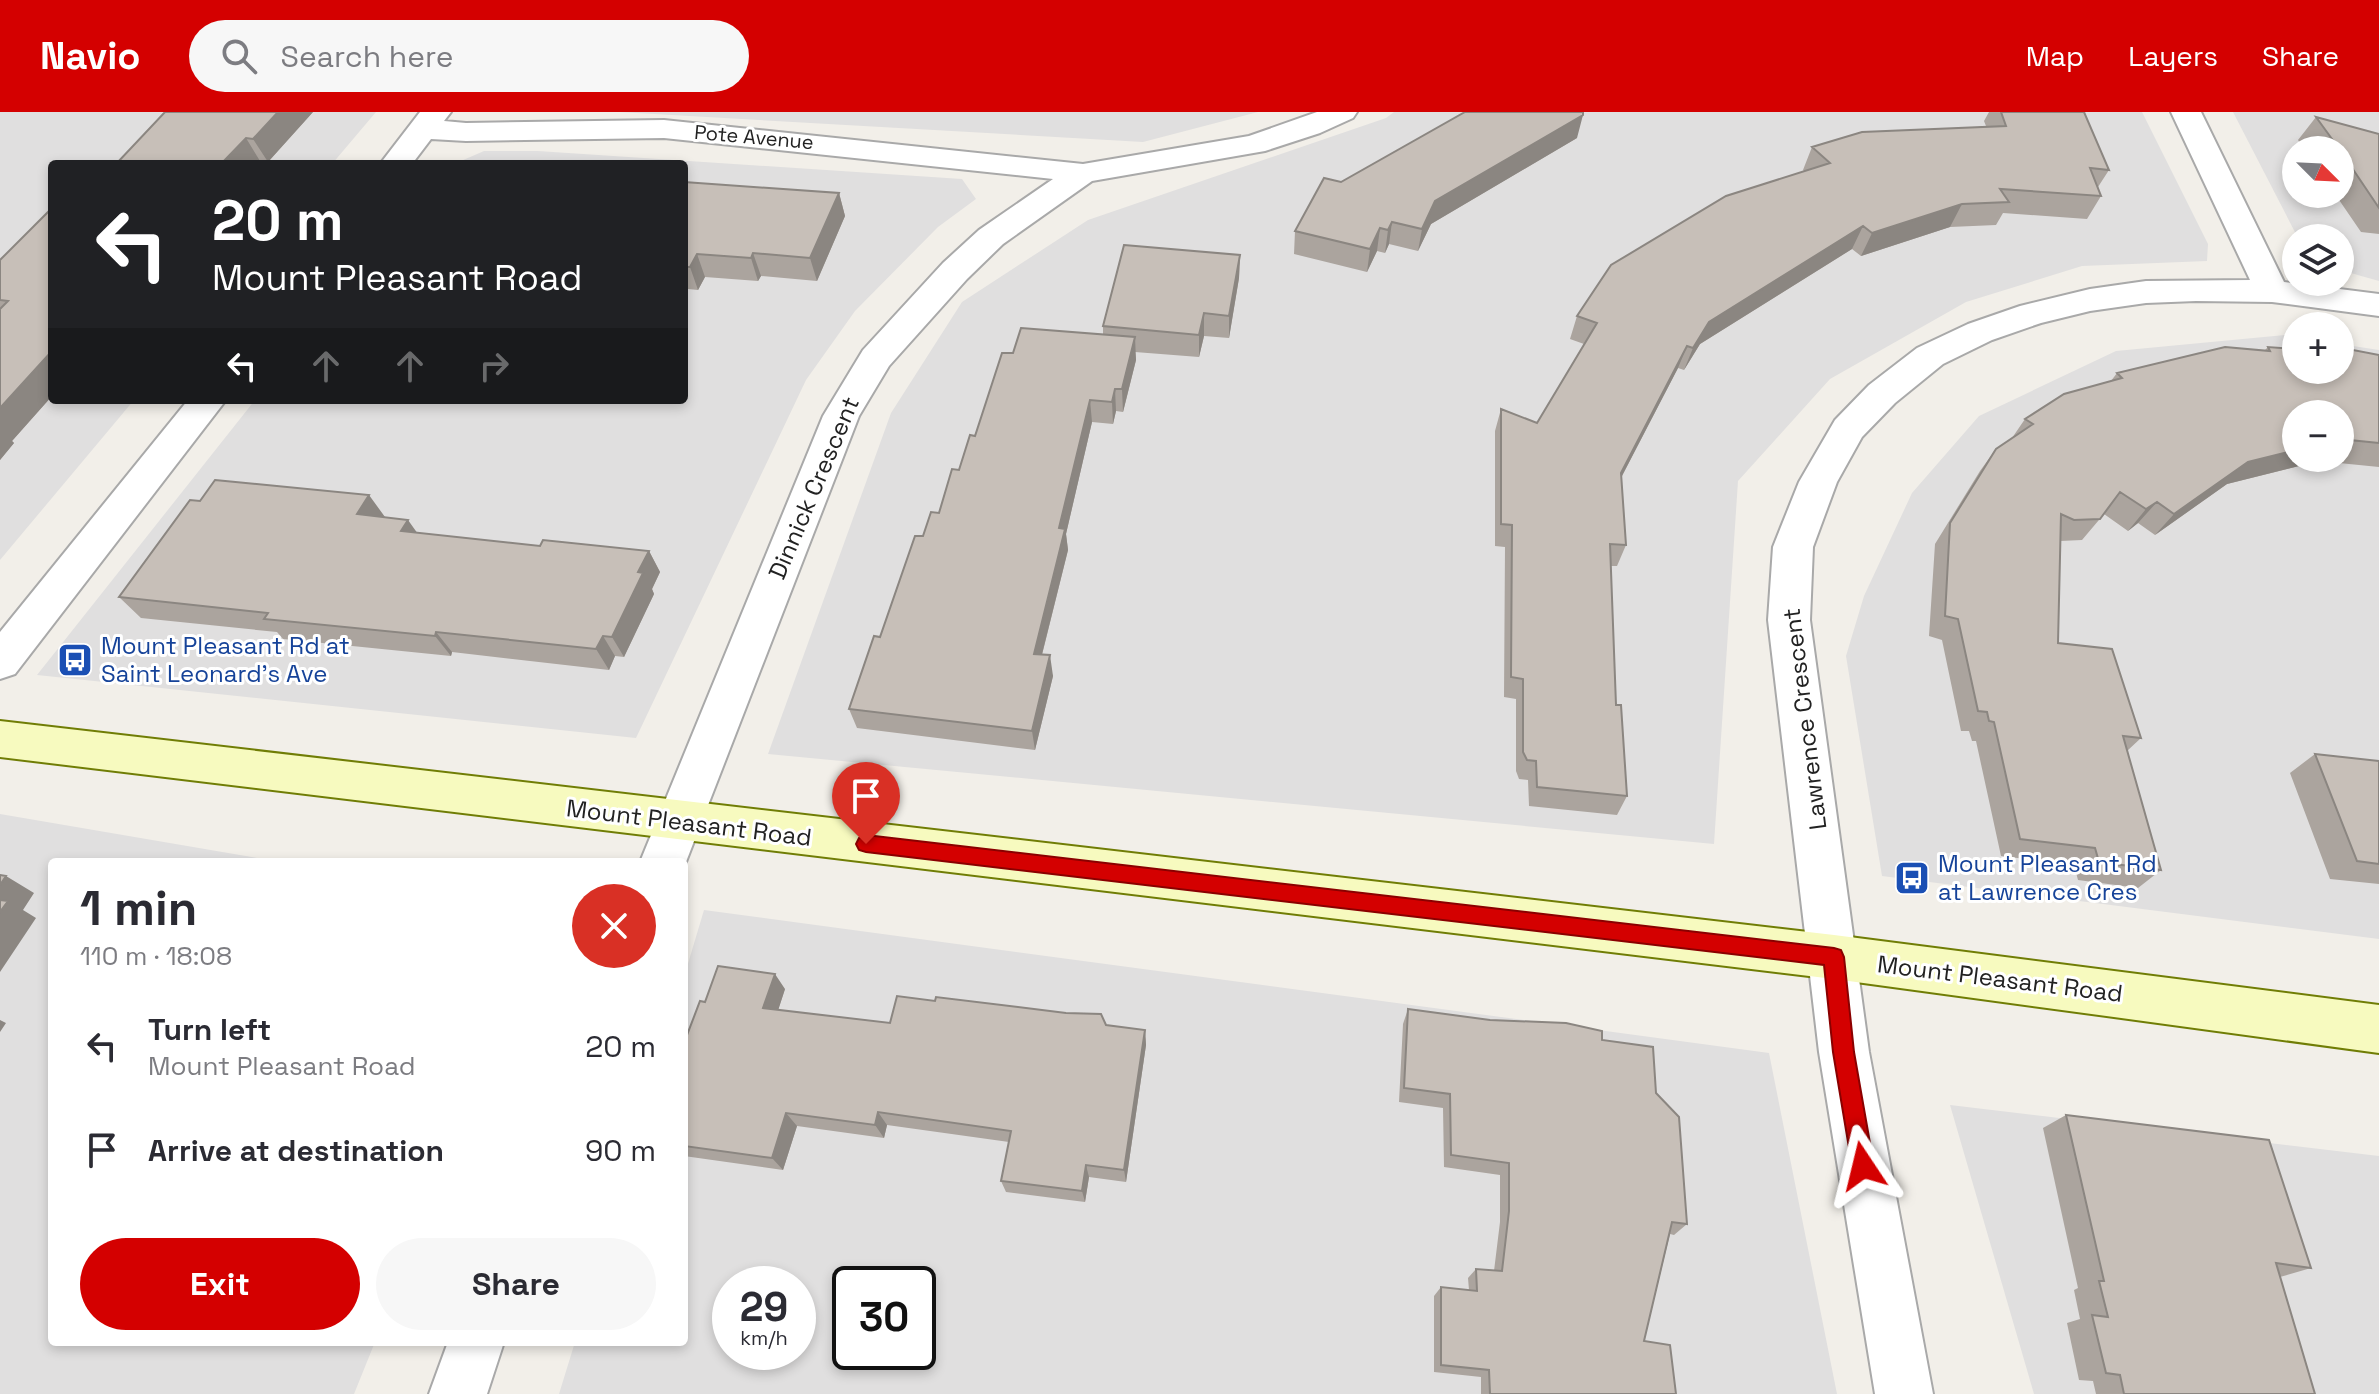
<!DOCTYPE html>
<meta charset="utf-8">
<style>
:root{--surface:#fff;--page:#f7f7f7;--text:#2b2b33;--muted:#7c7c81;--accent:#d40000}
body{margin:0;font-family:"Space Grotesk",sans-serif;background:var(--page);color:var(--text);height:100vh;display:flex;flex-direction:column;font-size:30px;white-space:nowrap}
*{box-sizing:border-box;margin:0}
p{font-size:26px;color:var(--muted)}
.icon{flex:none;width:44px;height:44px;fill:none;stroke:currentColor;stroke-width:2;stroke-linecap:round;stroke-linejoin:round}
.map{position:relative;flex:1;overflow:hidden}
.drawer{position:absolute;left:48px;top:746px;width:640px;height:488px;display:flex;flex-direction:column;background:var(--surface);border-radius:8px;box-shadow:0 4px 12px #0003}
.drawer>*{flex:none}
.top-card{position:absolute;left:48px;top:48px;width:640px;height:244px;border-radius:8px;box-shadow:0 4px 12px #0003;background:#202124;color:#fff;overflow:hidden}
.needle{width:52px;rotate:114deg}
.buttons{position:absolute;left:2282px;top:24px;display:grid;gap:16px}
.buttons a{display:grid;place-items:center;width:72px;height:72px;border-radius:50%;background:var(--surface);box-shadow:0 4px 12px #0003;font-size:40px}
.speed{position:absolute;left:712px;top:1154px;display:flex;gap:16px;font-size:40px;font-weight:700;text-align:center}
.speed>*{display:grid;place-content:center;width:104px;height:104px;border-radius:50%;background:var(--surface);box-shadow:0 4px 12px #0003;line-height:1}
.speed small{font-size:20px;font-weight:400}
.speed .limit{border:4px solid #111;border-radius:12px;background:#fff;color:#111}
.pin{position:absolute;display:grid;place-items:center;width:68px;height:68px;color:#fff;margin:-82px -34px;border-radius:50% 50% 50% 0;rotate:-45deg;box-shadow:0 0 8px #0007}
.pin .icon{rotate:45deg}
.me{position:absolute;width:88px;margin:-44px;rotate:350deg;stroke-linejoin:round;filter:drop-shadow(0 0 6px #0008)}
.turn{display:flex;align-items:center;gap:28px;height:168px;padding:0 32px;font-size:36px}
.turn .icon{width:104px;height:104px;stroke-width:2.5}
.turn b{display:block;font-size:56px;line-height:68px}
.lanes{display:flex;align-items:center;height:76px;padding:0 32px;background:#0003;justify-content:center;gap:40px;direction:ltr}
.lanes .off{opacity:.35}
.round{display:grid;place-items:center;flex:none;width:84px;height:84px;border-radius:42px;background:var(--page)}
.overview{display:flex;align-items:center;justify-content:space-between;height:136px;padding:0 32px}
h1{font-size:48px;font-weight:700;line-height:60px}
.action{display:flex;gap:16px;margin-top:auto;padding:16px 32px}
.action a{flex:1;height:92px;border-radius:48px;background:var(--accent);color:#fff;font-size:32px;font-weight:700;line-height:92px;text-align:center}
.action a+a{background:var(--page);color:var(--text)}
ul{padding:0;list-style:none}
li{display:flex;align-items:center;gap:24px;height:104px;padding:0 32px}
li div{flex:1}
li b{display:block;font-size:30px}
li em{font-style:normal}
header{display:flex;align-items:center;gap:48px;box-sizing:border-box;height:112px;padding:0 40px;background:var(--accent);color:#fff}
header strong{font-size:38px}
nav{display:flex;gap:44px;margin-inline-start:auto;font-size:28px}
.search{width:560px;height:72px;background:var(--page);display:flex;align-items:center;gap:20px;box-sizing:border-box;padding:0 28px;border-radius:44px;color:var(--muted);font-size:30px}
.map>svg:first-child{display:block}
.residential{fill:#e0dfdf;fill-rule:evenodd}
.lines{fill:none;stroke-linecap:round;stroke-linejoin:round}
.street-casing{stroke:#a9a9a9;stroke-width:4}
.secondary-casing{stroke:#707d05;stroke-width:4}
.street{fill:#fff;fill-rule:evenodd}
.secondary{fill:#f7fabf;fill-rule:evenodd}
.wall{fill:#aba49e;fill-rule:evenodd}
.shaded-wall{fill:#8b8681}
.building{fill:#c7bfb8;stroke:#8b8681;stroke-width:2}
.route{fill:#d40000;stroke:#8a0000;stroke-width:2}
.labels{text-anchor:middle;stroke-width:6;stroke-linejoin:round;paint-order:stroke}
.far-street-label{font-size:20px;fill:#222;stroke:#fff}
.street-label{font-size:24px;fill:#222;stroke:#fff}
.transit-label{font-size:24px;fill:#164399;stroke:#fff;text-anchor:start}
</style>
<header>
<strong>Navio</strong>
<div class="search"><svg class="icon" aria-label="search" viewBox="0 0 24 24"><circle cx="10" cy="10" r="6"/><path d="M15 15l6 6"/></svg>Search here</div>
<nav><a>Map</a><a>Layers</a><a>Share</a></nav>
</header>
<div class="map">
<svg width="2379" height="1282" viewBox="0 0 2379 1282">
<rect width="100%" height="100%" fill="#f2efe9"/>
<!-- residential -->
<path class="residential" d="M0 0H376L332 52H52V288H134L0 448Z
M619 0H1258L1143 30Z
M1394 0H2142L2208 132 2207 149 2082 154 1966 190 1830 267 1738 369 1714 732 768 642 891 301 962 190 1088 108 1386 6Z
M2233 0H2379V169L2340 158V126H2298ZM2296 38H2340V82H2296Z
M484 39H538L962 67 976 87 938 115 855 199 806 268 636 626 37 563 255 288H684V52H454Z
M2285 223 2296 225V258H2340V232L2379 238V827L1882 764 1846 544 1864 484 1912 381 1979 304 2116 239ZM2296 302H2340V346H2296Z
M0 702 281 750H52V1230H375L354 1282H0Z
M704 798 1769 941 1837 1282H559L575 1230H684V865ZM730 1172H798V1240H730ZM850 1172H918V1240H850Z
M1950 993 2379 1044V1282H2034Z"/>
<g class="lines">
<!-- street casing -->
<g class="street-casing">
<path id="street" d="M420 0H451L444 9 466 11 664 8 1083 52 1249 24 1317 0H1357L1353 6 1320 21 1265 39 1092 69 1003 132 967 167 889 254 859 304 684 755V750H640L823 304 863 238 943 151 979 118 1053 67 664 26 466 29 431 27 412 52H380Z
M2171 0H2201L2284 170 2379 182V204L2272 190 2196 189 2146 191 2090 199 2041 211 1992 228 1943 252 1895 291 1862 325 1837 370 1813 435 1810 508 1869 940 1933 1282H1875L1819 940 1768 508 1773 435 1799 370 1835 308 1869 273 1917 236 1968 212 2020 194 2090 177 2146 169 2250 168Z
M188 288H226L15 562 0 567V520Z
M448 1230H504L487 1282H429Z"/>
</g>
<!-- secondary casing -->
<g class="secondary-casing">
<path id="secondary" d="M0 609 1834 823 2379 893V941L1834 867 0 645Z"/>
</g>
<!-- street -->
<use href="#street" class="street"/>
<!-- secondary -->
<use href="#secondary" class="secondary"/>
</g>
<!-- wall -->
<path class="wall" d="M165 0H313L268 50 260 49 258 52H116Z
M1989 0H2084L2109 58 2098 75 2101 84 2087 107 2003 101 1996 113 1950 115 1861 144 1852 137 1700 232 1684 258 1678 256 1621 366 1626 433 1617 454H1610L1616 593 1627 684 1617 703 1529 694 1528 668 1519 667 1516 659V587L1504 585 1505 435 1495 434V319L1501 297 1537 311 1584 232 1570 227 1577 204 1804 59 1803 58 1812 35 1986 14 1984 9Z
M2316 5 2379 22V122L2361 120 2335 82H2340V38H2305L2298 28Z
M1577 26 1431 112 1418 139 1389 132 1385 141 1377 139 1367 160 1294 142 1295 119 1341 70Z
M684 70 839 81 845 104 817 169 761 164 758 169 705 165 698 178 688 177 687 180H684Z
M52 96V284L12 329 14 331 0 348V148Z
M1240 143 1239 166 1229 226 1204 224 1199 245 1135 240 1136 248 1123 300 1116 299 1113 312 1092 310 1066 422 1068 438 1042 543 1053 564 1035 638 857 616 849 597 923 424 939 401 1013 241 1103 223V214Z
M2268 235 2345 241 2348 237 2379 243V355L2319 349 2227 372 2155 423 2138 411 2128 419 2104 402 2082 428 2060 429 2058 531 2141 626 2127 639 2161 758 2138 776 2078 768 2074 753 2001 744 1976 629H1972L1969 619H1961L1942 528 1929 524 1935 432 1980 359 1996 337 2012 326 2025 307 2111 269 2117 261 2265 238ZM2340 302V346H2296Z
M385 405 418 421 540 434 649 439 660 460 652 477 654 482 624 545 615 544 609 558 452 540 451 544 283 527 277 520 141 506 119 485Z
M2315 642 2379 649V772L2330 767 2290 661Z
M785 877 778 898 890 911 1106 913 1145 918 1146 933 1126 1070 1089 1065 1085 1090 1006 1080 1001 1069 1009 1030 887 1013 884 1026 797 1014 783 1058 684 1044V931L705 890Z
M1408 897 1602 928 1656 981 1687 1112 1674 1123 1670 1122 1644 1229 1676 1282H1481V1265L1434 1260V1184L1441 1175 1469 1178 1468 1166 1476 1157 1494 1159 1500 1110V1063L1444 1055 1443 996 1399 990 1403 912Z
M2066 1003 2311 1156 2280 1165 2315 1282H2096L2093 1269 2079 1268 2067 1211 2080 1207 2074 1178 2078 1176 2043 1016Z"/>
<!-- shaded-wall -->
<path class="shaded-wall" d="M278 0H313L268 50 253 27Z
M1583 3 1577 26 1431 112 1418 139 1422 117 1435 89Z
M246 26 260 49 258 52H221Z
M839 81 845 104 817 169 810 146Z
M1962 92 1950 115 1861 144 1872 121Z
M1392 110 1389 132 1385 141 1388 118Z
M1863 114 1852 137 1700 232 1684 258 1693 236 1709 210Z
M1380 116 1377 139 1367 160 1370 137Z
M753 141 761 164 758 169 751 146Z
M697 142 705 165 698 178 690 155Z
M1240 143 1239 166 1229 226V204Z
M1204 201V224L1199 245V223Z
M1135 225 1136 248 1123 300 1122 277Z
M1687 234 1678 256 1612 383 1621 361Z
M52 239V284L12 329 14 331 0 348V296Z
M1115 277 1116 299 1113 312 1112 290Z
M1090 288 1092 310 1066 422 1068 438 1037 562 1034 542 1059 416Z
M2296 338V346H2322L2319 349 2227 372 2155 423 2174 402 2248 350Z
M369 383 385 405 357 402Z
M2157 390 2138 411 2128 419 2146 397Z
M408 408 423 429 401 419Z
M649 439 660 460 652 477 654 482 624 545 612 525 638 460Z
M436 520 452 540 451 544 435 524Z
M603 524 615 544 609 558 596 537Z
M1050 543 1053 564 1035 638 1032 619Z
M6 764 34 781 23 798 36 806 0 860V773Z
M775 862 785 877 774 911 763 896Z
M0 908 6 911 0 920Z
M1145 918 1146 933 1126 1070 1124 1058Z
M878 1000 887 1013 884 1026 875 1013Z
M786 1001 797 1014 783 1058 772 1046Z
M1086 1053 1089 1065 1085 1090 1082 1079Z"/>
<!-- building -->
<path class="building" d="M165 0H278L253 27 246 26 221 52H116Z
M1465 0H1583V3L1435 89 1422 117 1392 110 1388 118 1380 116 1370 137 1295 119 1324 66 1341 70Z
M2001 0H2084L2109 58 2090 56 2101 84 2000 77 2009 90 1962 92 1872 121 1863 114 1709 210 1693 236 1687 234 1621 361 1626 433 1610 432 1616 593H1621L1627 684 1537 675 1536 649 1527 648 1523 640V567L1511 565 1512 413 1501 412V297L1537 311 1597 211 1577 204 1611 153 1726 84 1830 51 1812 35 1862 20 2006 14Z
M2316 5 2379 22V96L2340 38Z
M684 70 839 81 810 146 753 141 751 146 697 142 690 155H684Z
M52 96V239L0 296V197L8 189 0 188V148Z
M1124 133 1240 143 1229 204 1204 201 1199 223 1103 214Z
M1021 216 1135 225 1122 277H1115L1112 290 1090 288 1059 416 1065 417 1034 542 1050 543 1032 619 849 597 874 524 880 525 915 424H923L931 400 939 401 952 357 959 358 970 323 975 324 1002 241H1013Z
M2225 235 2270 239 2268 235 2296 237V258H2340V241L2350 242 2348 237 2379 243V331L2340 327V302H2296V338L2248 350 2174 402 2157 390 2146 397 2120 380 2100 407 2074 408 2061 402 2058 531 2112 537 2141 626 2123 624 2161 758 2099 750 2095 736 2020 727 1994 610 1989 609 1987 600 1978 599 1958 507 1945 504 1950 411 1996 337 2033 312 2025 307 2064 282 2122 266 2117 261Z
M215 368 369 383 357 402 408 408 401 419 540 434 543 428 649 439 638 460 643 461 612 525 603 524 596 537 436 520 435 524 264 507 268 501 119 485 190 388 200 389Z
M2315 642 2379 649V752L2357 749Z
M0 763 6 764 0 773Z
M0 788 8 789 0 800Z
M718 854 775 862 763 896 890 911 897 884 935 889 936 885 1066 901 1101 902 1106 913 1145 918 1124 1058 1086 1053 1082 1079 1001 1069 1011 1019 878 1000 875 1013 786 1001 772 1046 684 1034V931L700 889 705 890Z
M1408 897 1490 908 1566 911 1602 919V928L1653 935 1656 981 1679 1005 1687 1112 1672 1110 1644 1229 1670 1233 1676 1282H1490L1489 1258 1441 1253V1175L1477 1179 1476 1157 1502 1159 1509 1099V1051L1451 1043 1450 982 1404 976Z
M2066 1003 2269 1028 2311 1156 2276 1151 2315 1282H2124L2120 1263 2106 1261 2092 1203 2108 1205 2099 1169H2104Z"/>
<!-- route -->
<path class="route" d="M866 723 1834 836 1841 838 1844 845 1854 940 1874 1054 1871 1062 1863 1065 1855 1062 1852 1054 1833 940 1824 853 866 740 859 738 856 732 859 726Z"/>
<!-- icons -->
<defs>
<g id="bus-square" transform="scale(1.8)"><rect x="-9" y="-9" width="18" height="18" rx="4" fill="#1a4fb4" stroke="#fff"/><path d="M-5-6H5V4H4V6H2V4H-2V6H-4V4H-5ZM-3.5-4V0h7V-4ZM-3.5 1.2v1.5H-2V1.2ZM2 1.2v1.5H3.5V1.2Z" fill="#fff"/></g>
</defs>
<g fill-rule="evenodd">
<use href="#bus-square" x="75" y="548"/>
<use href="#bus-square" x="1912" y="766"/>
</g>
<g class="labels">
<!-- far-street labels -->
<g class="far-street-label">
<text transform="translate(754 25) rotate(5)" y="7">Pote Avenue</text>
</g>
<!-- street labels -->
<g class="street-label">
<text transform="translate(814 376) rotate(-67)" y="8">Dinnick Crescent</text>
<text transform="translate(1805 607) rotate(-97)" y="8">Lawrence Crescent</text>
<text transform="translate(689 711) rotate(7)" y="8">Mount Pleasant Road</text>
<text transform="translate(2000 867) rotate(7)" y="8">Mount Pleasant Road</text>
</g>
<!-- transit labels -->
<g class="transit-label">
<text x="101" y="542">Mount Pleasant Rd at<tspan x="101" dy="28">Saint Leonard's Ave</tspan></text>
<text x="1938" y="760">Mount Pleasant Rd<tspan x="1938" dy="28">at Lawrence Cres</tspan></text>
</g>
</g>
</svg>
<div class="buttons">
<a><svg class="needle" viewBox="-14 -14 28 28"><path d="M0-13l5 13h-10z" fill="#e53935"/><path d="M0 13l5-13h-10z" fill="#7c7c81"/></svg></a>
<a><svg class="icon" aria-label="layers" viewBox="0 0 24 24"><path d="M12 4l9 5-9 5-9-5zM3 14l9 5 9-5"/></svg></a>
<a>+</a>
<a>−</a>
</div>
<div class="speed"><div>29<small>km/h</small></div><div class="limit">30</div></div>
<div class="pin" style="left:866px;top:732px;background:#d93025"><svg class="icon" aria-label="arrive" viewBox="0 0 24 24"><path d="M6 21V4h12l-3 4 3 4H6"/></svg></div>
<svg class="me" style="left:1863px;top:1054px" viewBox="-20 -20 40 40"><path d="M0-17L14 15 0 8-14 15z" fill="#d40000" stroke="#fff" stroke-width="4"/></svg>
<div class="top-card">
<div class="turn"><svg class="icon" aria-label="left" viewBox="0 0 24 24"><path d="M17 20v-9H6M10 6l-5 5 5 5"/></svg><div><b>20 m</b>Mount Pleasant Road</div></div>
<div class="lanes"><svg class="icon" aria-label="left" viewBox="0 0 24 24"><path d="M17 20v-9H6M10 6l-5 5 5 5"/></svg><svg class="icon off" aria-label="ahead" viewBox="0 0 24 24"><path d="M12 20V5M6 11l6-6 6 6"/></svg><svg class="icon off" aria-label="ahead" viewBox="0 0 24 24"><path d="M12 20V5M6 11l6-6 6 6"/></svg><svg class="icon off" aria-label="right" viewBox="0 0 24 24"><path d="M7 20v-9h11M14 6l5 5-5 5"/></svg></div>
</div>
<section class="drawer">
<div class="overview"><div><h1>1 min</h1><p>110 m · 18:08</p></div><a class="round" style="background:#d93025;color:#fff"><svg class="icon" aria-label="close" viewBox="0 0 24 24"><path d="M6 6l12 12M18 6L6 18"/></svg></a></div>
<ul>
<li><svg class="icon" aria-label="left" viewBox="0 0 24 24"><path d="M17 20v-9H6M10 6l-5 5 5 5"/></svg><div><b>Turn left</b><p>Mount Pleasant Road</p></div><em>20 m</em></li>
<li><svg class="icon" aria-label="arrive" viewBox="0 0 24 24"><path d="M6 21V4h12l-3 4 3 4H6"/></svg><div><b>Arrive at destination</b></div><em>90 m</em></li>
</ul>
<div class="action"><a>Exit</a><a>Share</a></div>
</section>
</div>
